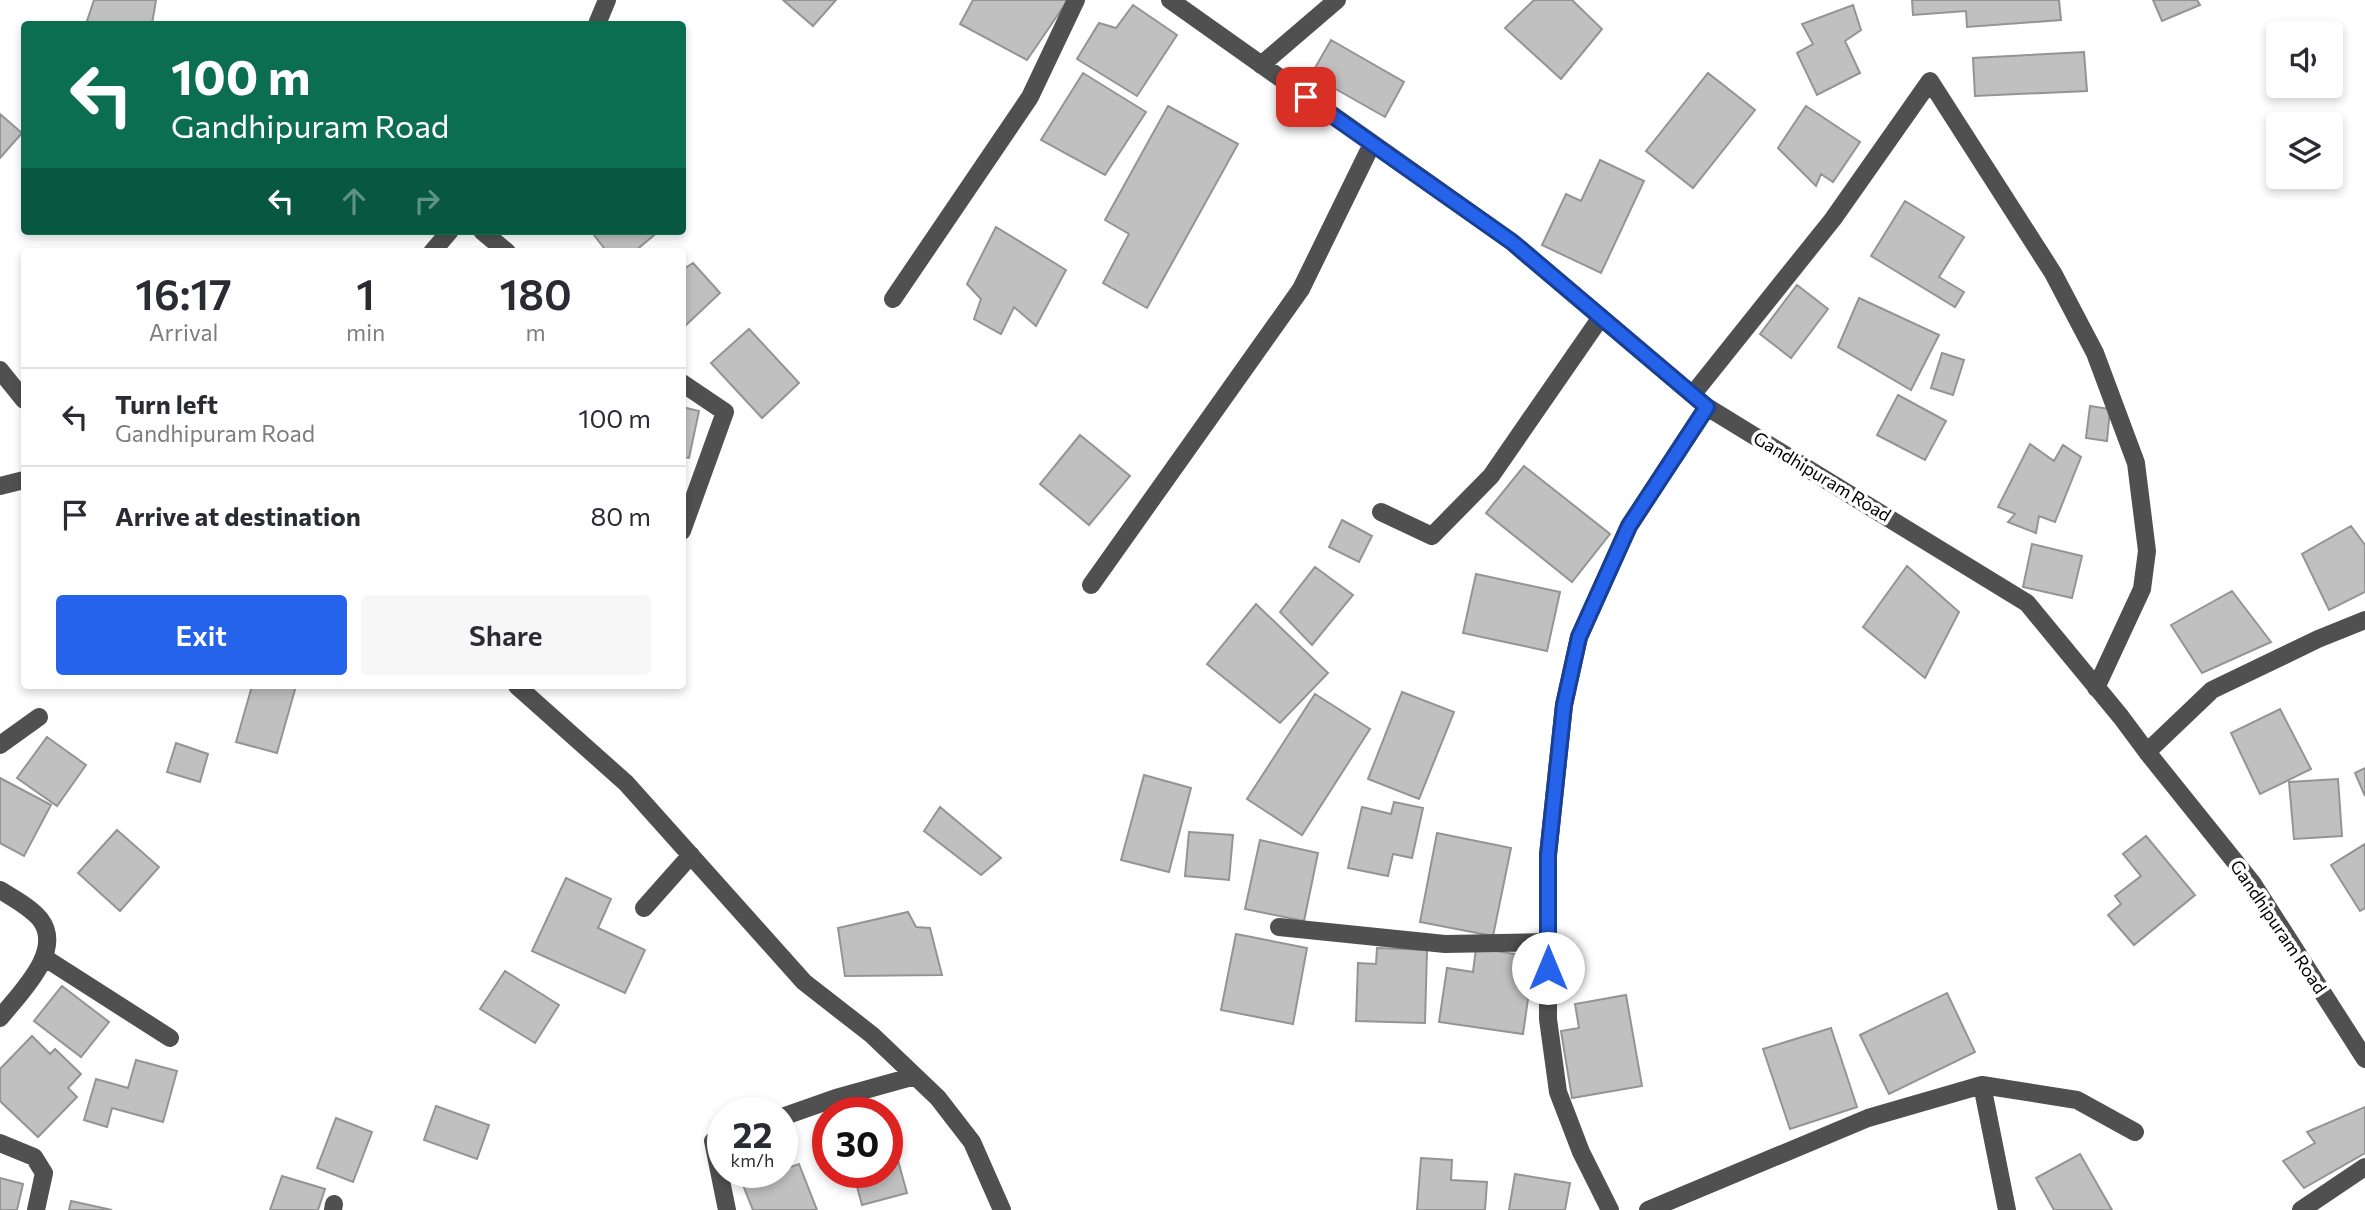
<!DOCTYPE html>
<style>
:root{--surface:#fff;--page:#f7f7f7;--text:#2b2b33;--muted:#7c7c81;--line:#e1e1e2;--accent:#2563eb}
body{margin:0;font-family:Commissioner,sans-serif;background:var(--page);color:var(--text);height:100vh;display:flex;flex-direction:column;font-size:26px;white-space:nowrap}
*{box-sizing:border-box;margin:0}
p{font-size:23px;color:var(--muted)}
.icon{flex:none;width:38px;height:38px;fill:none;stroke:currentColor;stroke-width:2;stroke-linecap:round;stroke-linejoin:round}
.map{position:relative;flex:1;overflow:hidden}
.details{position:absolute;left:21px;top:248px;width:665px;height:441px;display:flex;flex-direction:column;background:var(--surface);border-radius:7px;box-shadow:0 4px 10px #0003}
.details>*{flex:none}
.top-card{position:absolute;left:21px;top:21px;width:665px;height:214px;border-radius:7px;box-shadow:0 4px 10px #0003;background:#0b6e4f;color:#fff;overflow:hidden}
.buttons{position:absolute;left:2266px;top:21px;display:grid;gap:14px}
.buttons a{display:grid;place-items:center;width:77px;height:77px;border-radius:7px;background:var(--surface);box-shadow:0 4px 10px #0003;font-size:35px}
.speed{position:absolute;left:707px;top:1097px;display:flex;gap:14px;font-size:35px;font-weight:700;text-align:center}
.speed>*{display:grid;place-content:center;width:91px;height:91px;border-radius:50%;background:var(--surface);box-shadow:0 4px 10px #0003;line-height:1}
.speed small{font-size:18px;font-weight:400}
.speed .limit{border:10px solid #d22;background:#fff;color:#111}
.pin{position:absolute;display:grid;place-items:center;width:60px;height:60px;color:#fff;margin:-30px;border-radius:14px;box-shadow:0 4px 10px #0006}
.me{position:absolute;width:77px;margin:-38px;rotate:0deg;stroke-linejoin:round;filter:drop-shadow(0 0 5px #0008)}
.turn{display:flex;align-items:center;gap:24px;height:147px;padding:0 35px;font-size:32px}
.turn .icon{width:91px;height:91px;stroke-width:2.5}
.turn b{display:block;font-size:49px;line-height:60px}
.lanes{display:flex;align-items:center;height:66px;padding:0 35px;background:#0003;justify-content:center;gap:35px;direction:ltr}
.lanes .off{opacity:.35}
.eta{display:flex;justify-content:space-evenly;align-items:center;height:119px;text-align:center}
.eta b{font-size:42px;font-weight:600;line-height:49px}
.primary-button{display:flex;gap:14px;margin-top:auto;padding:14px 35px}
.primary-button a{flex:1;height:80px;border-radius:7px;background:var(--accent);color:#fff;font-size:28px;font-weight:600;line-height:80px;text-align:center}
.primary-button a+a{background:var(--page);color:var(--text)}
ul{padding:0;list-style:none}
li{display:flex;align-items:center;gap:21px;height:98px;padding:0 35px;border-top:2px solid var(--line)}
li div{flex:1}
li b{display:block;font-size:26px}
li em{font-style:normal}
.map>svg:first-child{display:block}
.building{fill:#c0c0c0;stroke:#949494;stroke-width:2}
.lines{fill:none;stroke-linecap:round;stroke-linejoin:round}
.minor{stroke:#505050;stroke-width:18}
.route-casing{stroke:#184099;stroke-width:18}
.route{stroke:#2563eb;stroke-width:12}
.labels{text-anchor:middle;stroke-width:7;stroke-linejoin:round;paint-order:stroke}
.street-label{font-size:18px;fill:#000;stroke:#fff}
</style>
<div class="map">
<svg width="2365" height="1210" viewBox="0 0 2365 1210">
<rect width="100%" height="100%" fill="#fff"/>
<!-- building -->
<path class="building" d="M94 0H156L152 24H86Z
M783 0H836L813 26Z
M973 0H1068L1027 60 960 24Z
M1534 0H1572L1602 29 1561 79 1505 28Z
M1912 0H2059L2061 20 1967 27 1966 11 1913 15Z
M2153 0H2197L2200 5 2162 21Z
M1133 5 1177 35 1137 96 1077 59 1099 23 1116 28Z
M1853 5 1861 30 1845 41 1860 73 1817 95 1797 53 1813 44 1802 24Z
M1331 40 1404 82 1385 117 1311 75Z
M2084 52 2087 91 1975 96 1973 58Z
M1083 73 1146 112 1105 175 1041 140Z
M1708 73 1755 110 1693 188 1646 151Z
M1168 106 1238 144 1147 308 1103 283 1129 234 1105 220Z
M1806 106 1860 142 1833 182 1821 174 1816 186 1778 148Z
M0 114 22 133 0 158Z
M1600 160 1644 181 1601 273 1542 245 1566 194 1581 201Z
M1905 201 1964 237 1939 277 1964 292 1955 307 1871 256Z
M996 227 1066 270 1036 326 1014 307 1001 334 974 319 981 299 967 284Z
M591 231H659L634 252H607Z
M693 263 720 293 686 325 682 320V270Z
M1797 285 1828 309 1791 358 1760 334Z
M1859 298 1939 335 1911 390 1838 347Z
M749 329 799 383 762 418 711 363Z
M1942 353 1964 360 1953 395 1931 388Z
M1898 395 1946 421 1925 460 1877 435Z
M2090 406 2110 409 2107 441 2086 438Z
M682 407 699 411 689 458 682 457Z
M1080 435 1130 476 1089 525 1040 484Z
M2030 444 2054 461 2063 445 2081 457 2055 522 2039 516 2036 533 2008 522 2015 514 1998 507Z
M1524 466 1610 534 1572 582 1486 513Z
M1342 520 1372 536 1359 562 1329 547Z
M2351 526 2365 545V592L2329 610 2302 554Z
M2032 544 2082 556 2072 598 2023 587Z
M1907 566 1959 612 1925 678 1863 627Z
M1315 567 1353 595 1312 645 1280 612Z
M1476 574 1560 592 1547 651 1463 633Z
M2232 591 2271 642 2202 673 2171 625Z
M1256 604 1328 673 1280 723 1207 664Z
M252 686H296L277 753 236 742Z
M1402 692 1454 712 1419 799 1368 779Z
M1315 694 1370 729 1302 835 1247 799Z
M2280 709 2311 769 2260 794 2231 733Z
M47 737 86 765 57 806 17 778Z
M176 743 208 754 200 782 167 772Z
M2365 768V796L2355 773Z
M1144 775 1191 788 1169 872 1121 860Z
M0 778 51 805 24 856 0 843Z
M2338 779 2342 836 2294 839 2289 782Z
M1394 802 1423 808 1412 858 1393 854 1388 876 1348 868 1362 807 1391 814Z
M940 807 1001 858 981 875 924 831Z
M117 830 159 867 120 911 78 873Z
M1189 832 1233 835 1229 880 1185 876Z
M1437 833 1511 848 1493 936 1420 922Z
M2146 836 2195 895 2134 945 2108 915 2121 904 2115 896 2141 876 2123 854Z
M1260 840 1318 853 1304 921 1245 909Z
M2365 844V908L2360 911 2331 865Z
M566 878 611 899 598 928 645 950 625 993 532 951Z
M908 912 916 927 930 928 942 975 845 976 838 928Z
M1236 934 1307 948 1293 1024 1221 1010Z
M1377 948 1427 950 1425 1023 1356 1021 1358 963 1376 964Z
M1476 948 1534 957 1523 1034 1439 1022 1447 968 1473 972Z
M505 971 559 1005 535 1043 480 1009Z
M62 986 109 1022 81 1057 34 1021Z
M1947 993 1975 1052 1889 1094 1860 1035Z
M1626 995 1642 1086 1572 1098 1561 1031 1579 1028 1575 1004Z
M1831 1028 1857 1107 1790 1129 1763 1049Z
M32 1036 50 1054 55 1049 81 1074 68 1088 77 1097 38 1137 0 1101V1069Z
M136 1060 177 1071 163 1122 112 1108 107 1127 84 1120 96 1079 128 1088Z
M436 1106 489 1125 477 1159 424 1140Z
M2365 1107V1153L2304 1188 2283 1161 2315 1143 2307 1132Z
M336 1118 372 1132 353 1182 317 1168Z
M887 1121 907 1193 862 1205 853 1172H887Z
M2080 1154 2112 1210H2054L2036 1178Z
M1421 1158 1452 1160 1451 1180 1487 1182 1485 1210H1417Z
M799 1164 817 1210H753L743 1185 782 1172V1170Z
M1515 1174 1570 1183 1565 1210H1509Z
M282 1176 325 1189 318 1210H270Z
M0 1178 23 1184 17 1210H0Z
M71 1201 112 1210H69Z"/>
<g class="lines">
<!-- minor -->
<path class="minor" d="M1170 0 1512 242 1707 407 2027 603 2121 717 2147 752 2253 884 2365 1059
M597 24 607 0
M1261 65 1337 0
M482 231 507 252
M432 252 450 231
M893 299 1030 97 1076 0
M0 370 24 400
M682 383 725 412 682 531
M1693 394 1833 219 1930 81 2053 273 2095 353 2136 463 2147 551 2142 589 2096 688
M0 486 24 480
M1381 512 1432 536 1491 476 1601 317
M1091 585 1301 289 1372 144
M517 686 626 783 804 982 872 1035 938 1098 972 1142 1002 1210
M0 745 39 717
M2147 752 2212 690 2318 639 2365 620
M0 890C13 898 30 907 40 919 65 951 19 994 0 1018
M644 908 691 855
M1279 927 1445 944 1548 942
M45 958 170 1038
M1982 1085 2007 1210
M782 1117 836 1098 915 1076
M723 1137 713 1141 727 1210
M0 1143 34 1157 44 1173 36 1210
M333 1210 334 1204
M1610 1210 1581 1152 1558 1092 1548 1019V855L1564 705 1579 637 1629 526 1707 407
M1648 1210 1868 1118 1982 1085 2077 1100 2135 1132
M2301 1210 2365 1167"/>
</g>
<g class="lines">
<!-- route casing -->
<g class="route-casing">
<path id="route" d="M1306 97 1512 242 1707 407 1629 526 1579 637 1564 705 1548 855V968"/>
</g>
<!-- route -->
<use href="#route" class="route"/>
</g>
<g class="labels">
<!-- street labels -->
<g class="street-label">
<text transform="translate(1822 477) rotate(31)" y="6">Gandhipuram Road</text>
<text transform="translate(2278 927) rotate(56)" y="6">Gandhipuram Road</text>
</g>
</g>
</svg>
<div class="buttons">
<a><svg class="icon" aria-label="sound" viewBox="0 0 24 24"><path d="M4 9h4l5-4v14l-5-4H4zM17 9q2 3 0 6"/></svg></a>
<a><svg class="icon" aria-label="layers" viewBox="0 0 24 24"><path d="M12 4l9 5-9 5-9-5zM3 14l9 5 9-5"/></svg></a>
</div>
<div class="speed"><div>22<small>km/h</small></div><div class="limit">30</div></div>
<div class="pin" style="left:1306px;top:97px;background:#d93025"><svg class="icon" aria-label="arrive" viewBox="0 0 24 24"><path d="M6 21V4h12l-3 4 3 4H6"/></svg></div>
<svg class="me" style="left:1548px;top:968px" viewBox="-20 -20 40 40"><circle r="19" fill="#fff"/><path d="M0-13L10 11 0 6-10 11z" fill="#2563eb"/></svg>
<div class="top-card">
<div class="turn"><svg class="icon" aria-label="left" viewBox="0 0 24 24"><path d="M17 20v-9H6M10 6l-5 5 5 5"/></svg><div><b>100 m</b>Gandhipuram Road</div></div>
<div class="lanes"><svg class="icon" aria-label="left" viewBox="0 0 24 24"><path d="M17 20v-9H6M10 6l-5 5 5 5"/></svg><svg class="icon off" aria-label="ahead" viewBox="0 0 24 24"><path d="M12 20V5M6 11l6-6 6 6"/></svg><svg class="icon off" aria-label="right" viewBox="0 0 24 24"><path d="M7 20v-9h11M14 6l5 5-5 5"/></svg></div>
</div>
<section class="details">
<div class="eta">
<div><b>16:17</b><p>Arrival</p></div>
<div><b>1</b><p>min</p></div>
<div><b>180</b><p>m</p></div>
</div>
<ul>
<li><svg class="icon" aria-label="left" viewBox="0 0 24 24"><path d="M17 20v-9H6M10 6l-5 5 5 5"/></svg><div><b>Turn left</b><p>Gandhipuram Road</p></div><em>100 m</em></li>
<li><svg class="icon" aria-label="arrive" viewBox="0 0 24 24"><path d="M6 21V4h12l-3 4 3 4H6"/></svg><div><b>Arrive at destination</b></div><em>80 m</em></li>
</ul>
<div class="primary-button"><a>Exit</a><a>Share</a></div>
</section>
</div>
